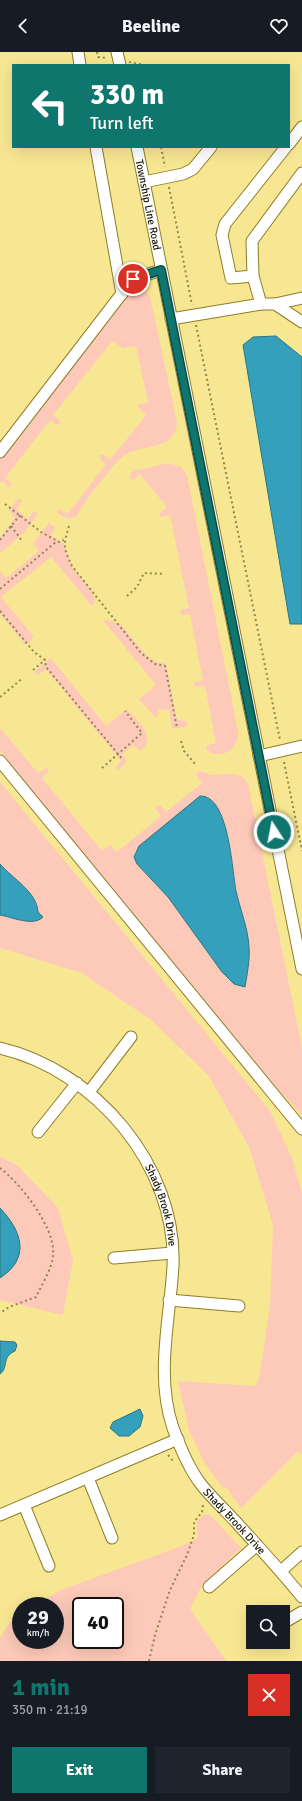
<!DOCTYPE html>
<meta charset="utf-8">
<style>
:root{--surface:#171b24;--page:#20242c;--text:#f1f3f6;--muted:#9ea1a6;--accent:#0f766e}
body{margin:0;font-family:Signika,sans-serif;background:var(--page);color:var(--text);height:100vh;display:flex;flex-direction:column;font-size:15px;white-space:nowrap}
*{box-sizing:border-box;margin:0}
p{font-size:13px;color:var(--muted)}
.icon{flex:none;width:22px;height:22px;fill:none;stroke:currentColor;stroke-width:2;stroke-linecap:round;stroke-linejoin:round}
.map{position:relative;height:1609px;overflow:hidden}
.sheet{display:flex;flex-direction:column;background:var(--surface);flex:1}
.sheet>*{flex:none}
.top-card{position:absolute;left:12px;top:12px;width:278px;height:84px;border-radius:0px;box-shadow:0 4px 16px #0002;background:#0f766e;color:#fff;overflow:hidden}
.fabs{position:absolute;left:246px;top:1553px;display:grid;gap:8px}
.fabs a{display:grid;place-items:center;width:44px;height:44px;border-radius:0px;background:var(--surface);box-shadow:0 4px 16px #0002;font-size:20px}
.speed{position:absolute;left:12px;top:1545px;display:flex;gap:8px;font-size:20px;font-weight:700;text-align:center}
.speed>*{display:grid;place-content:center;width:52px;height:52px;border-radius:50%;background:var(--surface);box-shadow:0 4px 16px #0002;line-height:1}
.speed small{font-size:10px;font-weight:400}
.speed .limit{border:2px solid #111;border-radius:6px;background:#fff;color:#111}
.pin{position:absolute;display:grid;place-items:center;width:34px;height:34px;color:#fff;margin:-17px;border:2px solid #fff;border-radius:50%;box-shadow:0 1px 4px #0007}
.me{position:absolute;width:44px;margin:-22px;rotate:349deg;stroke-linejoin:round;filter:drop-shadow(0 0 3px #0008)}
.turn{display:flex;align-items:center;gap:14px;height:84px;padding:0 12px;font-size:18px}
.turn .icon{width:52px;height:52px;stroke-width:2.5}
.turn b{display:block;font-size:28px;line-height:34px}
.round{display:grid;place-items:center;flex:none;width:42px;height:42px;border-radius:0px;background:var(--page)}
.summary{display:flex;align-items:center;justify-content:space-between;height:68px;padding:0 12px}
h1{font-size:24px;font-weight:700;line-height:30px;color:var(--accent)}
.cta{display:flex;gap:8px;margin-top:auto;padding:8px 12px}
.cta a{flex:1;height:46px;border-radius:0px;background:var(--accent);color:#fff;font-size:16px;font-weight:700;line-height:46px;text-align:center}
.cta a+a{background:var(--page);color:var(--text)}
header{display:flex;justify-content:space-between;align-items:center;height:52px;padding:0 12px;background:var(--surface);font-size:18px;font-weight:700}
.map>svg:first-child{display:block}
.green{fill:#fdc9b9;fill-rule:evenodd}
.water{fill:#35a0bb;stroke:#2c7683}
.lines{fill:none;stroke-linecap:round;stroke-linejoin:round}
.minor-casing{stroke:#8e7d26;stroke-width:13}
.path{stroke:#92864f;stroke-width:2;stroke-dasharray:2 3;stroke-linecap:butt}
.minor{stroke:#fff;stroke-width:11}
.route-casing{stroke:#0a4d48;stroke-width:10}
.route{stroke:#0f766e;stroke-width:7}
.labels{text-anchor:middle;stroke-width:4;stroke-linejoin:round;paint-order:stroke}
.street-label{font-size:11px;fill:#181300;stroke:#f8e792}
</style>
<header><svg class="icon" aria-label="back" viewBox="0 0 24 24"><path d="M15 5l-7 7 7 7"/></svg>Beeline<svg class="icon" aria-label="heart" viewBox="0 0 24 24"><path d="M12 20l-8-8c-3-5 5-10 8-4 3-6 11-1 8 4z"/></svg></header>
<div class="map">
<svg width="302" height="1609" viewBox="0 0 302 1609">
<rect width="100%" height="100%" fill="#f8e792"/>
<!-- green -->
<path class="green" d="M135 238 146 240 150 244 177 370C176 401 141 390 122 405 116 409 112 416 108 421 96 435 85 448 77 464L68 467 57 461 58 458 59 457 68 462 106 412 100 407V403H103L110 408 146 363 138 355 139 353 148 350 136 294 123 296 112 289 53 363 60 369V372L57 373 50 368 5 426 11 431V435H9L2 429 0 431V404L130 240Z
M168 411 181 415 187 423 238 679C239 694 227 706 211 701L206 696 207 693 216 691 205 634 196 635 194 633V631L203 628 190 562 182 563 179 559 189 556 170 463 162 465 159 464 160 461 167 455 140 422 133 428 130 426 131 421 134 419Z
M18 447H21L22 450 16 457 28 467 33 460 37 461V463L24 481 0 501V486L15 466 9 458Z
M49 471 55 475 51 484 64 492C67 500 69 508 73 516 80 526 95 538 95 551L91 553 51 505 1 545 34 585 26 593 0 562V519L6 526 39 499 33 491Z
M102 567 120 572 148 605 156 610 166 612 177 668 187 669V674L174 677 172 675 169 657 158 658V664L155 665 139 647 156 633Z
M51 606 106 674 127 657C138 669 157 684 141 699L133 693 122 702 127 710 118 718 115 715 121 709 46 617 38 623 34 620Z
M0 676 38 721 46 716 49 717 48 720 42 726 102 799 110 793 117 800 161 764 156 757V754H161L166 760 202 731 196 723 197 720C203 718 207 723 213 723 227 723 239 717 248 732L302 996V1063L274 1033 95 818 0 699Z
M0 730 270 1059 292 1106 302 1141V1403L298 1399 241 1456 227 1436 221 1434 204 1410 189 1378 178 1329 255 1334 259 1327 270 1255 273 1173 249 1095 209 1024 151 968 82 921 0 896Z
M0 1105 17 1113 58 1156 73 1208 63 1263 0 1248V1226C7 1221 10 1217 15 1210 28 1189 14 1172 0 1156Z
M204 1462 211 1464 241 1496 202 1533 190 1557 226 1609H0V1585L12 1568 21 1562V1588H55V1554H34L61 1538 179 1495 198 1486 197 1470ZM81 1554H115V1588H81Z"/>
<!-- water -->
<path class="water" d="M276 284 302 305V572H290L243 293 253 285Z
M200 744C229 743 232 818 236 839 240 857 248 876 249 895 250 908 247 923 245 935L234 932 222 920 168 845 137 812 134 805 139 794Z
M0 812C13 827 37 840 38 860L43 865C33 875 12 865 0 863Z
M0 1156C22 1179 31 1206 0 1226Z
M0 1289 15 1290 17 1293 15 1299C1 1305 9 1316 0 1322Z
M140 1357 143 1364 140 1375 129 1384H119L110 1376 113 1370Z"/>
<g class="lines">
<!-- minor casing -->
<g class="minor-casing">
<g id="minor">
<path d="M78 0 80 13"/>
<path d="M117 0 120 13"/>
<path d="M289 92 302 75"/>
<path d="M96 95 122 242"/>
<path id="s1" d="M137 95 302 917"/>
<path d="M144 130 183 122 193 117 211 95"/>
<path d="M253 224 252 189 302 121"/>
<path d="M261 252H275L302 270"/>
<path d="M275 252 302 246"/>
<path d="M171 267 261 252 253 224 231 226 222 183 225 172 286 95"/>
<path d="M0 400 133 227 161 218"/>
<path d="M259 704 302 694"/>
<path d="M0 709 302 1077"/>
<path id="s2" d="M0 996C95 1018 177 1114 173 1214 170 1268 155 1323 173 1376 180 1395 188 1415 200 1431 210 1444 223 1456 235 1469 258 1494 281 1519 302 1545"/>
<path d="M89 1040 131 985"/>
<path d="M38 1080 77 1031"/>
<path d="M114 1206 172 1201"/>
<path d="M169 1248 239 1254"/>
<path d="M88 1426 112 1486"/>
<path d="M24 1453 49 1514"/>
<path d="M0 1463 178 1387"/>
<path d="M281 1519 302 1500"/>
<path d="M209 1535 257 1493"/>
<path d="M283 1571 302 1560"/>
</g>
</g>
<!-- path -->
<path class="path" d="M97 0 98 5 107 6
M129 10 144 13
M161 95 165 115
M169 135 192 253
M196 273 280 688
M5 452 41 480 59 490 64 488
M11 474 23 490
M69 474C63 494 63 495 72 514L141 601 155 612 165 614 177 676
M0 488 20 463
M0 537 57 489
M127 544 137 535 144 521 165 522
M0 559 34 600 45 608 46 615 123 708
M33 618 45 608
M0 645 23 626
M181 689 184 699 196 713
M284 710 302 799
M102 716 142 681 125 659
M0 1116C20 1131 56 1176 53 1203 52 1217 42 1232 36 1245L9 1255 0 1261
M168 1403 174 1410
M149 1609 155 1583 170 1538 187 1503 194 1483V1470L202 1460 203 1453"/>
<!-- minor -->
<use href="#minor" class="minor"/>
</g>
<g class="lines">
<!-- route casing -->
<g class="route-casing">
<path id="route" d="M133 227 161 218 274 780"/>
</g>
<!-- route -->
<use href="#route" class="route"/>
</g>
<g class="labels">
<!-- street labels -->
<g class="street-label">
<text dy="4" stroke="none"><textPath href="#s1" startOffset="59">Township Line Road</textPath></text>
<text dy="4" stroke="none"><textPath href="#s2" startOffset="237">Shady Brook Drive</textPath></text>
<text dy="4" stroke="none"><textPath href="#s2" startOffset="576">Shady Brook Drive</textPath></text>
</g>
</g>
</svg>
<div class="fabs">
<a><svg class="icon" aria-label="search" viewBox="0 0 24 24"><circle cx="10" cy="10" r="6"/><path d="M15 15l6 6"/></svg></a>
</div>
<div class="speed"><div>29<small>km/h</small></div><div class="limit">40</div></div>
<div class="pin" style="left:133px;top:227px;background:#d93025"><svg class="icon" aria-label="arrive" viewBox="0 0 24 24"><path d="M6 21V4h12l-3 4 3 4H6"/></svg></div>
<svg class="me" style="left:274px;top:780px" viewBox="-20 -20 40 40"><circle r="17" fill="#0f766e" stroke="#fff" stroke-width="3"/><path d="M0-11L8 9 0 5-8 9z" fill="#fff"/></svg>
<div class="top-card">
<div class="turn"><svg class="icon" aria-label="left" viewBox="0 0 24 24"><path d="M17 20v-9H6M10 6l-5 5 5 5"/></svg><div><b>330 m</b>Turn left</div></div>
</div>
</div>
<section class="sheet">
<div class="summary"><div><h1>1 min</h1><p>350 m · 21:19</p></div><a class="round" style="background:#d93025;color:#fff"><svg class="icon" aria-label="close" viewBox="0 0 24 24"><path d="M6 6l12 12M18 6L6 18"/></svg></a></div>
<div class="cta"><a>Exit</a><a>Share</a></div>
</section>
